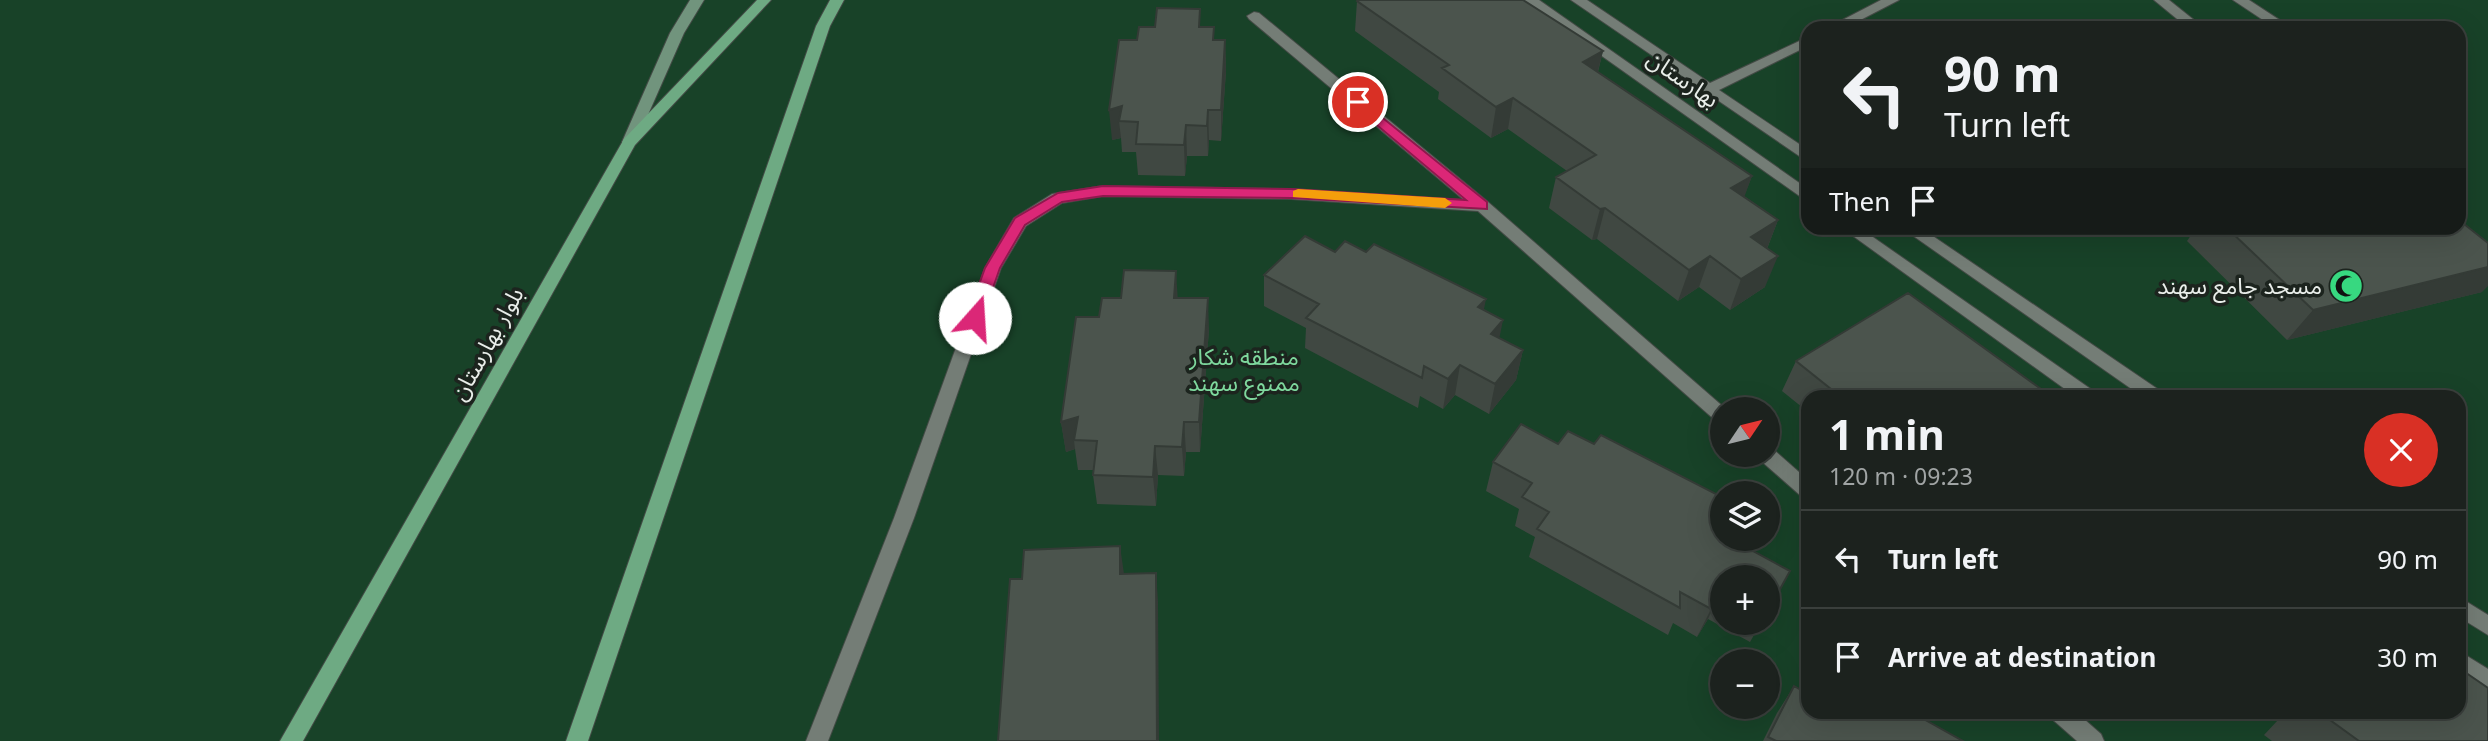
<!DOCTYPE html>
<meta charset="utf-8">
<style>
:root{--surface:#1c221e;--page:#252a27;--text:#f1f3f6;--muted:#a0a4a4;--line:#3a3f3c}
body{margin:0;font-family:"Noto Sans","Noto Sans Arabic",sans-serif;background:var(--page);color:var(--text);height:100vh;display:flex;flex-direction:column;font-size:26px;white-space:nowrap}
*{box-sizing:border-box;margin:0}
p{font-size:23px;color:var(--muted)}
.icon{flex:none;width:38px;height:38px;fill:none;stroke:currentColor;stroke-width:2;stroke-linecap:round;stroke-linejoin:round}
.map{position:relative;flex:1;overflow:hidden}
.panel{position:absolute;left:1801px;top:390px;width:665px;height:329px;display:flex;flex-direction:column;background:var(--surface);border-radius:21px;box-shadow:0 7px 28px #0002,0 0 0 2px var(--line)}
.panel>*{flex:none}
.banner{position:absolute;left:1801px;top:21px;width:665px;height:214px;border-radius:21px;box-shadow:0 7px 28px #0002,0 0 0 2px var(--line);background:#1c221e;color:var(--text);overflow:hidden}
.needle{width:46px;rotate:55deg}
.tools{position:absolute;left:1710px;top:397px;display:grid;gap:14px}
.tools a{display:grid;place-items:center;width:70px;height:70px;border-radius:50%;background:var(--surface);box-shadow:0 7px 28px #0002,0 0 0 2px var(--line);font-size:35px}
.pin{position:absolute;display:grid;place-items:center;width:60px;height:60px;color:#fff;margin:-30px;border:4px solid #fff;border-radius:50%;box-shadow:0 2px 7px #0007}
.me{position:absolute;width:77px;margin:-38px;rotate:19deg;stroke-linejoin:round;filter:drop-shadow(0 0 5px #0008)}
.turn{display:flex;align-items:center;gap:24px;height:147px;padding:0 28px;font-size:32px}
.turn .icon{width:91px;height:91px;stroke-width:2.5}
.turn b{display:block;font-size:49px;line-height:60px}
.then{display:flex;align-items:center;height:66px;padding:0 28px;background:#0003;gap:14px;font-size:26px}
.round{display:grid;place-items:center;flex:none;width:74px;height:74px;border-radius:37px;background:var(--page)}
.summary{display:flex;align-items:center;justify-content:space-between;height:119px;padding:0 28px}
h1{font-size:42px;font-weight:700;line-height:52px}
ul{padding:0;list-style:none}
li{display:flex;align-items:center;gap:21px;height:98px;padding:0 28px;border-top:2px solid var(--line)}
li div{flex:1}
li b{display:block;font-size:26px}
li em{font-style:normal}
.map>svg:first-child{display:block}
.green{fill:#184228;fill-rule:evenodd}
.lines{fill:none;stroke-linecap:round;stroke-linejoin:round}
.lane-casing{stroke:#434a45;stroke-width:2}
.street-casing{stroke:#434a45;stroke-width:2}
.secondary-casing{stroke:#434a45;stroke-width:2}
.primary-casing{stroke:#434a45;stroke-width:2}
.lane{fill:#747d76;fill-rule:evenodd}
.street{fill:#747d76;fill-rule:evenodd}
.secondary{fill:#71947d;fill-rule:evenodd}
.primary{fill:#6eaa83;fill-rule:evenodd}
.wall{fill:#404842}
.shaded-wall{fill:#343b36}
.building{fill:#4b544d;stroke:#343b36;stroke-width:2}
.route{fill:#db2777;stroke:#8e194d;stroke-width:2}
.slow{fill:#f59e0b}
.labels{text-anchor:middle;stroke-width:7;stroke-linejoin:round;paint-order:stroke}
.street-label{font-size:23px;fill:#e9eeea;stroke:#1c241e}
.poi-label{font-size:23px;fill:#e9eeea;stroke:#1c241e;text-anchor:end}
.park-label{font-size:23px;fill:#7ed89d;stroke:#1c241e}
</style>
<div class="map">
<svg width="2488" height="741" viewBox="0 0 2488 741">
<rect width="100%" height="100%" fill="#262e28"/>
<!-- green -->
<path class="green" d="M0 0H2488V741H0ZM1808 28H2459V228H1808ZM1808 397H2459V712H1808ZM1722 410H1768V455H1722ZM1722 494H1768V539H1722ZM1722 578H1768V623H1722ZM1722 662H1768V707H1722Z"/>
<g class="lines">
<!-- lane casing -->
<g class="lane-casing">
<path id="lane" d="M2154 0H2169L2204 28H2188Z
M2233 0H2249L2292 28H2275Z"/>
</g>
<!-- street casing -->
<g class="street-casing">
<path id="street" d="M1523 0H1539L1808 189V202Z
M1571 0H1587L1710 83 1808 37V46L1719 90 1808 150V162Z
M1881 0H1899L1845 28H1827Z
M1254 12 1259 13 1488 202 1727 410H1722V423L1716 421 1478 211 1291 199 1103 196 1062 203 1026 226 1001 268 914 518 828 741H806L894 518 985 268 1014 218 1052 194 1103 186 1291 189 1464 200 1249 19 1247 16Z
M1842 228H1860L2095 392 2098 397H2076Z
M1902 228H1921L2162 392 2165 397H2143Z
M1768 448 1774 450 1808 480V499L1801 496 1760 460 1758 455H1768Z
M2459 597 2488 615V635L2459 617Z
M2459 651 2488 669V690L2459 672Z
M2049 712H2076L2101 734 2104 741H2077L2052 719Z"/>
</g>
<!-- secondary casing -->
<g class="secondary-casing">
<path id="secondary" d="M690 0H704L684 33 636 142 629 147 624 145 622 142 670 33Z"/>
</g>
<!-- primary casing -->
<g class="primary-casing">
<path id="primary" d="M757 0H771L635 145 303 741H280L624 139Z
M830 0H844L830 26 588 741H566L816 26Z"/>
</g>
<!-- lane -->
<use href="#lane" class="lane"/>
<!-- street -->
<use href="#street" class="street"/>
<!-- secondary -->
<use href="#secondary" class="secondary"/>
<!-- primary -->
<use href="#primary" class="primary"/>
</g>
<!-- wall -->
<path class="wall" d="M1357 1 1603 51 1598 72 1752 176 1744 196 1778 220 1767 249 1765 287 1730 310 1699 287 1678 301 1597 239 1592 240 1549 208 1556 177 1567 171 1508 129 1491 138 1438 99 1439 92 1355 31Z
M1200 9V27L1215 40H1225L1226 71 1221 141 1209 140 1208 156H1187L1185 176 1138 175 1136 152H1122L1121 138 1112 140 1137 40Z
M2196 228H2459L2482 292 2287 340 2187 241Z
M1335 252H1366L1484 310 1499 338 1523 350 1516 380 1489 414 1455 395 1443 409 1420 396 1418 408 1305 348 1306 328 1264 306V275Z
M1178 298 1209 329 1200 452H1186L1184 476 1158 475 1156 506 1097 504 1093 475 1094 470H1078L1075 449 1066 452 1061 422 1099 317Z
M1796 361 2052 397H1808V412L1782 391Z
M1493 462 1722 539H1759L1753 551 1722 578V623H1761L1750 642 1708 619 1697 637 1673 623 1668 635 1529 557 1535 537 1515 526 1519 509 1486 491Z
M1794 686 1808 712H1911L1963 741H1763L1777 713Z
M2267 712H2459L2488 741H2272L2264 735 2278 720Z"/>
<!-- shaded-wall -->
<path class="shaded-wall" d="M1225 40 1226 71 1221 141V110Z
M1603 51 1595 82 1583 62Z
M1513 98 1508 129 1491 138 1496 107Z
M1122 106 1119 121 1121 138 1112 140 1109 110Z
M1208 110 1209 140 1208 156 1207 126Z
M1186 125 1187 156 1185 176 1184 145Z
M1752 176 1741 206 1731 188Z
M1605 208 1597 239 1592 240 1600 209Z
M1778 220 1766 251 1751 237Z
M1710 256 1699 287 1678 301 1689 270Z
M1778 256 1765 287 1730 310 1741 279Z
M2488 267V286L2482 292 2287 340 2313 310Z
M1176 271 1178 302 1174 298Z
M1208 298 1209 329 1200 452 1199 422Z
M1486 299 1480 329 1478 307Z
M1503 320 1497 350 1491 334Z
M1523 350 1516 380 1489 414 1495 384Z
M1460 365 1455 395 1443 409 1448 379Z
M1078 417 1074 440 1075 449 1066 452 1061 422Z
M1184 422 1186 452 1184 476 1182 447Z
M1155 446 1158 475 1156 506 1153 477Z
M1120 546 1124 574H1120Z
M1156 573 1158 601 1159 741H1157Z
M1721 591 1708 619 1697 637 1711 609Z"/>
<!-- building -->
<path class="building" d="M1358 0H1523L1603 51 1583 62 1752 176 1731 188 1778 220 1751 237 1778 256 1741 279 1710 256 1689 270 1605 208 1600 209 1556 177 1596 155 1513 98 1496 107 1442 68 1449 65 1357 1Z
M1157 8 1200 9 1199 27H1214L1213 40H1225L1221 110H1208L1207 126 1186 125 1184 145 1136 144 1138 122 1119 121 1122 106 1109 110 1119 40H1137L1139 27H1155Z
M2459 220 2488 243V267L2313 310 2227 228H2459Z
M1305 236 1335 252 1345 241 1366 252 1374 244 1486 299 1478 307 1503 320 1491 334 1523 350 1495 384 1460 365 1448 379 1424 366 1422 378 1306 318 1319 304 1264 275Z
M1124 270 1176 271 1174 298H1208L1199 422H1184L1182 447 1155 446 1153 477 1093 475 1097 441 1074 440 1078 417 1061 422 1076 317H1099L1102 298H1121Z
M1908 293 2052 397H1841L1796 361Z
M1521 424 1558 444 1568 431 1594 444 1601 435 1722 497V539H1758L1751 550 1790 571 1768 611V578H1722V592L1711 609 1680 592V608L1537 529 1549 512 1522 497 1532 483 1493 462Z
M1120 546V574L1156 573 1157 741H998L1010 579H1022L1024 550Z
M2459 668 2488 688V741H2359L2319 712H2459Z
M1794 686 1808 694V712H1880L1882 713V712H1911L1963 741H1776L1768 737Z"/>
<!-- route -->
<path class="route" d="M1358 98 1487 202V209L1291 198 1103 196 1062 202 1025 225 1000 268 981 322H970L967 318 985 268 1015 218 1058 193 1103 186 1291 189 1466 200 1353 105 1351 102Z"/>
<!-- slow -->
<path class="slow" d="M1298 189 1445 198 1452 203 1445 208 1293 197V191Z"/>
<!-- icons -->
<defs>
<g id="mosque-disc" transform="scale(1.75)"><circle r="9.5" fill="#37d880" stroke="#1c241e"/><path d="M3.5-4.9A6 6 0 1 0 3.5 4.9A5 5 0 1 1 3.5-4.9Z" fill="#111"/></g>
</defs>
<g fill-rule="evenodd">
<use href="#mosque-disc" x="2346" y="286"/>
</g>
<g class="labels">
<!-- street labels -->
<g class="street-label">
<text transform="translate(1683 79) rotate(35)" y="8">بهارستان</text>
<text transform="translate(487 344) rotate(-61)" y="8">بلوار بهارستان</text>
</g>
<!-- poi labels -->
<g class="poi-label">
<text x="2322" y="294">مسجد جامع سهند</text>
</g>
<!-- park labels -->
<g class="park-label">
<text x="1244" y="365">منطقه شکار<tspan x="1244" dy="26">ممنوع سهند</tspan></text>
</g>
</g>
</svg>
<div class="tools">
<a><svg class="needle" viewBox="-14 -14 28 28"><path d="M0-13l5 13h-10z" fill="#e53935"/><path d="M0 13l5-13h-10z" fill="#a0a4a4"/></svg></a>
<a><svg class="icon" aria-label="layers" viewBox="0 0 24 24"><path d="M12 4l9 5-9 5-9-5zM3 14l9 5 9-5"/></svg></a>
<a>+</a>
<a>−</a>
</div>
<div class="pin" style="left:1358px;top:102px;background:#d93025"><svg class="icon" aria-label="arrive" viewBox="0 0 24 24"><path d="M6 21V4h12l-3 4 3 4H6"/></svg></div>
<svg class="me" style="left:975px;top:318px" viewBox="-20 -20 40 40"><circle r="19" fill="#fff"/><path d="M0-13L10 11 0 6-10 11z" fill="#db2777"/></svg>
<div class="banner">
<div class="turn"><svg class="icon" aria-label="left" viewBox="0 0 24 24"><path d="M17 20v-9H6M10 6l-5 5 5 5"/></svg><div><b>90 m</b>Turn left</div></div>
<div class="then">Then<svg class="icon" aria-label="arrive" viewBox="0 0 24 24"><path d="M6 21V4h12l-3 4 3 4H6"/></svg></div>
</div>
<section class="panel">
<div class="summary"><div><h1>1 min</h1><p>120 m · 09:23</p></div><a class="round" style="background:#d93025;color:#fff"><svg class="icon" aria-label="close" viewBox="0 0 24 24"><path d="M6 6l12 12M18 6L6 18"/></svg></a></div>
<ul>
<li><svg class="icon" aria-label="left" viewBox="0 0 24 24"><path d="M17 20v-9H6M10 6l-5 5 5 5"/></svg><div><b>Turn left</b></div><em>90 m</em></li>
<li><svg class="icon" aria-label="arrive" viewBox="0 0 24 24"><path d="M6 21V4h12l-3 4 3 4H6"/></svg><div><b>Arrive at destination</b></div><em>30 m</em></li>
</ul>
</section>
</div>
